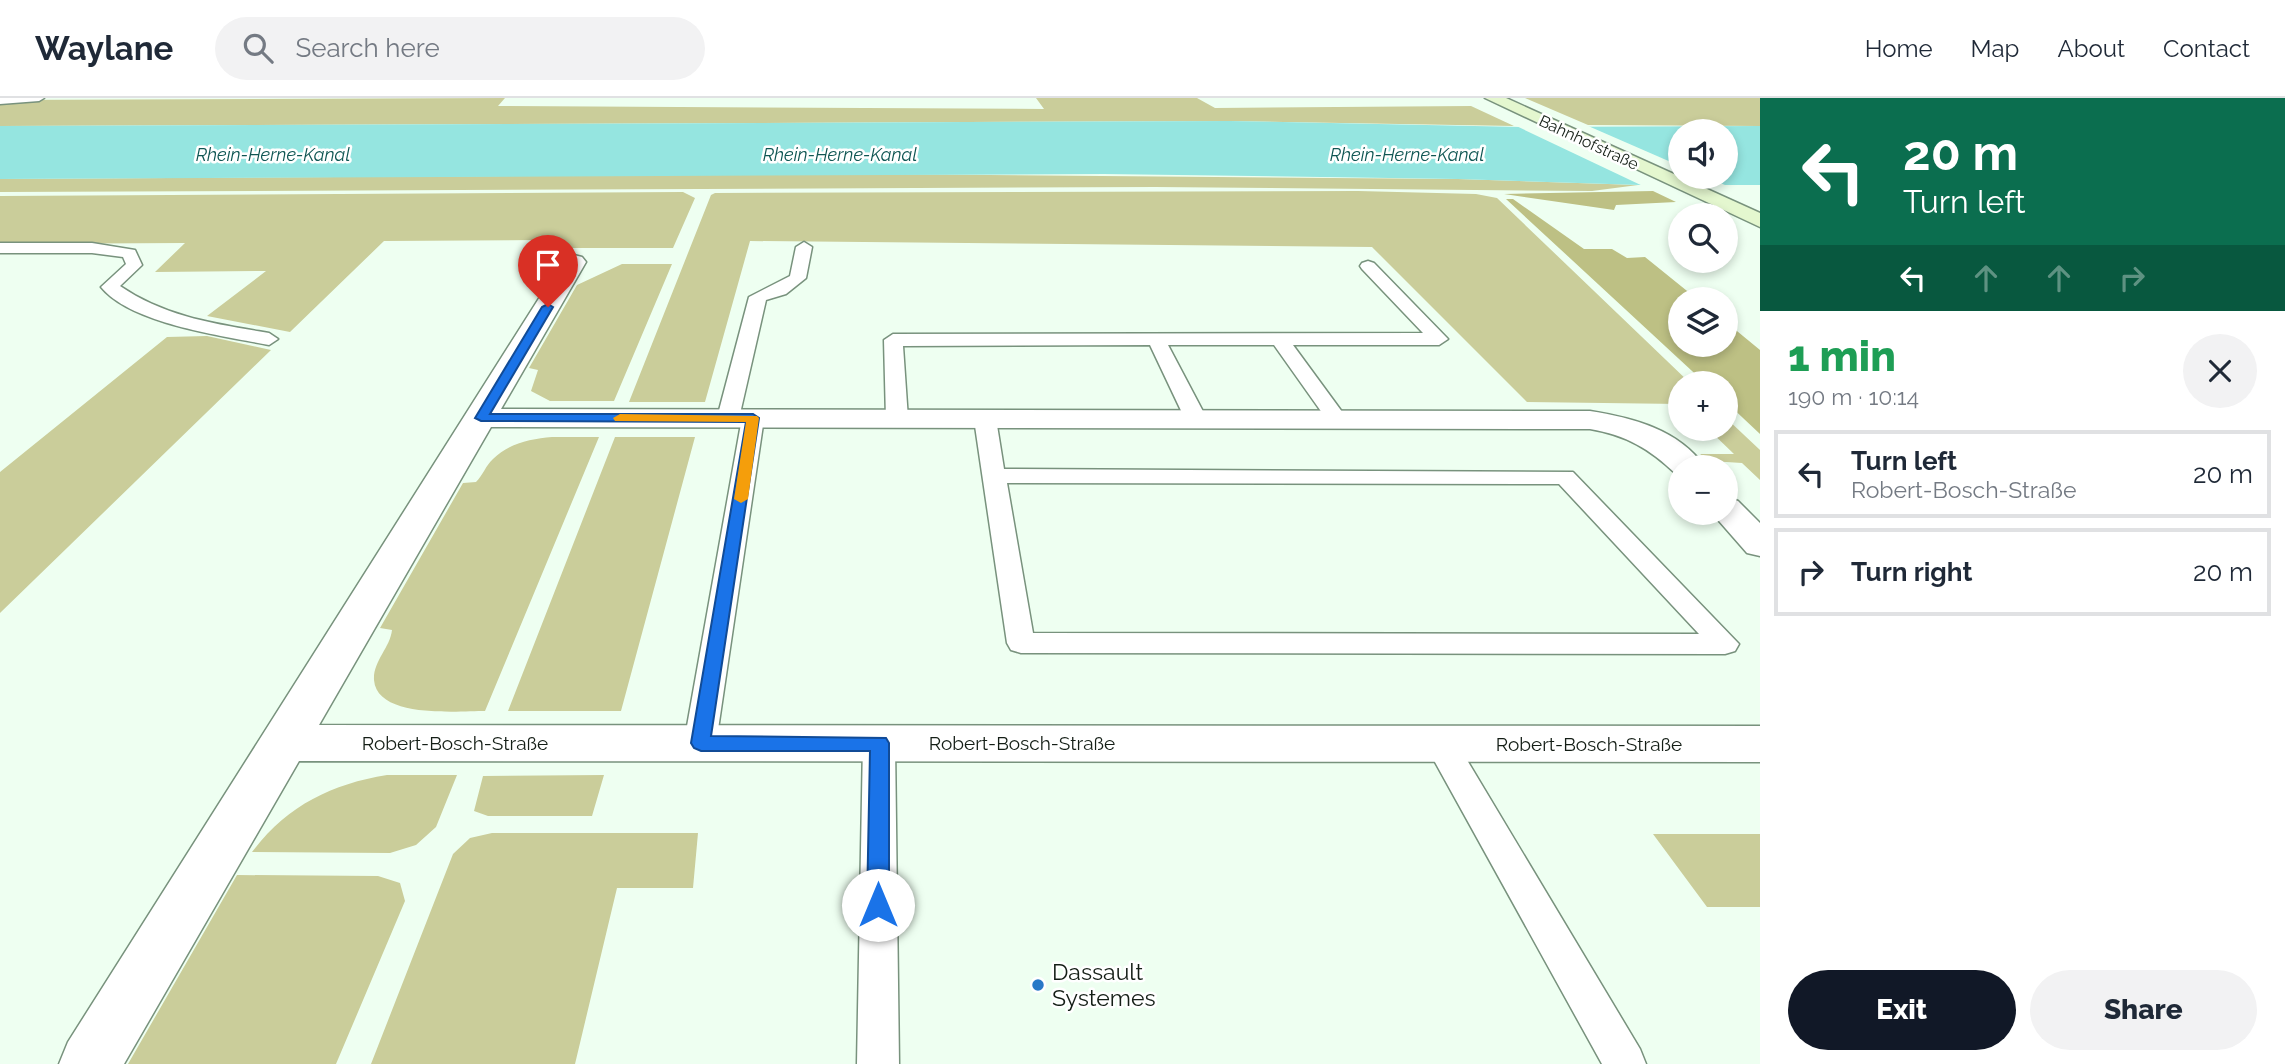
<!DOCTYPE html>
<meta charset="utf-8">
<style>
:root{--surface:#fff;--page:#f2f2f3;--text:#1f2937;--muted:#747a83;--line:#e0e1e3;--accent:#111827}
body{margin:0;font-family:Raleway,sans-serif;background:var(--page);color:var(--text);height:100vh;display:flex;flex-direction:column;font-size:26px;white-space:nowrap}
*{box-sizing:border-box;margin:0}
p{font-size:23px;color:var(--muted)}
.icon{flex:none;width:38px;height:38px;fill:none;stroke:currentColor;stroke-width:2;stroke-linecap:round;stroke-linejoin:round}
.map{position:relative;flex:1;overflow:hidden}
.sheet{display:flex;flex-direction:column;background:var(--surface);width:525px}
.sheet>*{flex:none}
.guide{background:#0b6e4f;color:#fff;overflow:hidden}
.buttons{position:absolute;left:1668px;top:21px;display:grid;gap:14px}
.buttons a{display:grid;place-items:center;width:70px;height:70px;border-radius:50%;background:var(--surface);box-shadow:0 4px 10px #0003;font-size:35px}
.pin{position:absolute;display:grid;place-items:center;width:60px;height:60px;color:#fff;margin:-72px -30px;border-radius:50% 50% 50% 0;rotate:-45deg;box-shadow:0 0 7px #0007}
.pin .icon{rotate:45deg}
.me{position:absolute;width:77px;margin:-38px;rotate:0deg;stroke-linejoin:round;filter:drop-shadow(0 0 5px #0008)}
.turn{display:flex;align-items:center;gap:24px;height:147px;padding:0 28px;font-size:32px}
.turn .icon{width:91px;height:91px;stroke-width:2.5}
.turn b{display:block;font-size:49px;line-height:60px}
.lanes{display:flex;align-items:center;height:66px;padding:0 28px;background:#0003;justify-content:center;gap:35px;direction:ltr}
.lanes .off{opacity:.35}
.round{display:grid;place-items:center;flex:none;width:74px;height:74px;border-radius:37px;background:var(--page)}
.overview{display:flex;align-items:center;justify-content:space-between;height:119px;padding:0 28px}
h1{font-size:42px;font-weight:800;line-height:52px;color:#1e9e55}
.primary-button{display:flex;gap:14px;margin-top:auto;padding:14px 28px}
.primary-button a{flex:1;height:80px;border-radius:42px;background:var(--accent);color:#fff;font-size:28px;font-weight:800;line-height:80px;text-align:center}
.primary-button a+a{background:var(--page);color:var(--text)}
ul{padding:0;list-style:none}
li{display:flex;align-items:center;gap:21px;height:88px;margin:0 14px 10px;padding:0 14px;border:4px solid var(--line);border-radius:0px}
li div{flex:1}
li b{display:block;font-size:26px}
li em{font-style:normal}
header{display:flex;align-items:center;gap:42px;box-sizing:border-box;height:98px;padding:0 35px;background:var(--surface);border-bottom:2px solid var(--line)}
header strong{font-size:33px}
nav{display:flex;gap:38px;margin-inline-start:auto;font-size:24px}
.search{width:490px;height:63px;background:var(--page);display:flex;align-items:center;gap:18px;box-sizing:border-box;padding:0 24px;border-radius:38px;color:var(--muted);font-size:26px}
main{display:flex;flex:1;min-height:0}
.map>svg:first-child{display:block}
.green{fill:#cacd9a}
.forest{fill:#bdc084}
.water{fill:#95e5e0;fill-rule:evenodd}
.pier{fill:#eefff1}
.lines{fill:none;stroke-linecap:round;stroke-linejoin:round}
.service-casing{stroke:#78927d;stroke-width:3}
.minor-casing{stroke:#78927d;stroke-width:3}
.secondary-casing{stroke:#78927d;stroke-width:3}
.service{fill:#fff;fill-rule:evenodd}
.minor{fill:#fff;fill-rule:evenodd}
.secondary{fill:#e4f7cf;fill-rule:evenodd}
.route{fill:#1a73e8;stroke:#114b97;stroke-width:2}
.slow{fill:#f59e0b}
.poi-dot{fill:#2978c7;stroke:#fff;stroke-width:2.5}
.labels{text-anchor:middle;stroke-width:5;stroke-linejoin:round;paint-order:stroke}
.far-street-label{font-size:16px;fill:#141e16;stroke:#fff}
.far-water-label{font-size:18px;font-style:italic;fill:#0f5653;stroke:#fff}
.street-label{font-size:19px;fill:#141e16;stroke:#fff}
.near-poi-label{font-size:23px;fill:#141e16;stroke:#fff;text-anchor:start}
</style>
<header>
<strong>Waylane</strong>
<div class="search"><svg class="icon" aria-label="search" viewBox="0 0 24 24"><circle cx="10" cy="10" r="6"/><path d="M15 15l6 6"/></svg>Search here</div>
<nav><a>Home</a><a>Map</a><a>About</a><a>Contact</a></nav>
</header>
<main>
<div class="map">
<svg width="1760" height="966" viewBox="0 0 1760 966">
<rect width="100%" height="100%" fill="#eefff1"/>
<!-- green -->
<path class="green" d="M505 0 498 8 1044 11 1036 0H1197L1215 10 1471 8 1514 28 1230 23 0 28V2Z
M1525 0H1760V28L1588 27Z
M869 76 1458 81 1638 87 1592 93 1155 89 0 94V81Z
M1358 93 1476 96 1497 100 1690 285H1680V306L1527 304 1372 149 750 143 705 304H629L711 97 715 95Z
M683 94 695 100 673 150H540L544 142 384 143 290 234 207 218 266 173 155 174 185 145 0 146V98Z
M622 166H672L614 303H550L531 293 538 272 529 270 577 187Z
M207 238 271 252 0 515V374L167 239Z
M1726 320 1760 352V382L1742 365 1710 363 1700 356H1734L1708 331H1726Z
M552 339H599L485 613C458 613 377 621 374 582 373 563 390 550 392 532L380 530 463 385 476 384C483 377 486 367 493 361 509 345 531 341 552 339Z
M615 339H695L621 613H508Z
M387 677H457L436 729 416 747 390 755 252 754C287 708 331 686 387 677Z
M604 677 592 718H488L474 713 483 678Z
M492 735H698L693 790H617L575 966H371L453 756 470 740Z
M1653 736H1760V809H1707Z
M237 777 378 778 400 785 405 803 336 966H128Z"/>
<!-- forest -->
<path class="forest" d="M1653 93 1676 104 1616 107 1614 112 1504 96Z
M1506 101H1513L1584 151H1612L1627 160 1645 159 1697 201H1680V247H1726V224L1760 252V336L1726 304V285H1705Z"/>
<!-- water -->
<path class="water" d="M1230 23 1522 29 1760 28V87H1640L1458 81 1104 76 0 81V28ZM1680 33H1726V79H1680Z"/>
<!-- pier -->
<path class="pier" d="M1579 24 1680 68V79H1705L1730 89 1647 90 1510 25Z"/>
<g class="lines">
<!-- service casing -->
<g class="service-casing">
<path id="service" d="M0 0H44L39 3 0 6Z
M804 144 812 149 806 180 786 196 766 202 739 320 735 324H721L717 320 749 199 790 178 796 149Z
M0 145H92L135 152 142 167 120 188C165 219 216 226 269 235L278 241 269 247C224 238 131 226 101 189L126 166 123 159 92 155H0Z
M1368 163 1374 165 1448 241 1439 247H1293L1348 322 1344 326H1330L1274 247H1168L1207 321 1203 325H1189L1185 321 1150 247 903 248 908 321 904 325H890L886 321 884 242 893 236 1423 235 1362 171 1360 168 1362 165Z
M753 314 760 316 764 320 716 645 711 654 700 657 689 654 684 645 742 320 746 316Z
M985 315 992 317 996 321 1004 371 1573 374 1739 546 1735 553 1725 556 1021 555 1011 552 1007 545 974 321 978 317ZM1007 385 1559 386 1699 536 1033 535Z
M879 633 890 636 895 645 899 966H857L863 645 868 636Z
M1441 634 1452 637 1640 951 1646 966H1602L1425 646 1430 637Z"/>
</g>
<!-- minor casing -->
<g class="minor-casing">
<path id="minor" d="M574 157 582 159 586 164 501 311 1590 313C1633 320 1678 331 1705 369H1680V377L1676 376C1650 351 1626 337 1590 331L491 329 319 627 1760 628V664L299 663 124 966H59L68 944 562 164 566 159Z
M1726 399 1738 403 1760 425V458L1747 455 1712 415H1726Z"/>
</g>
<!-- secondary casing -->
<g class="secondary-casing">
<path id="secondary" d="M1485 0H1506L1760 115V129Z"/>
</g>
<!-- service -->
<use href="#service" class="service"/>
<!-- minor -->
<use href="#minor" class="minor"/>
<!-- secondary -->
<use href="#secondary" class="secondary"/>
</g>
<!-- route -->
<path class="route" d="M548 206 553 209 490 316H753L759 320 711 638 886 640 889 645V807L886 814 878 817 870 814 867 807 870 653H701L694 650 691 645 746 324 481 323 475 320 542 209Z"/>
<!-- slow -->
<path class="slow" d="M620 316 757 318 759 320 748 401 741 405 734 401 746 324 615 323 613 320Z"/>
<!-- markers -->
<circle class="poi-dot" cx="1038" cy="887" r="7"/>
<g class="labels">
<!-- far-street labels -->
<g class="far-street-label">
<text transform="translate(1589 44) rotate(25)" y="6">Bahnhofstraße</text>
</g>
<!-- far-water labels -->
<g class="far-water-label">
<text x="273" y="63">Rhein-Herne-Kanal</text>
<text x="840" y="63">Rhein-Herne-Kanal</text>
<text x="1407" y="63">Rhein-Herne-Kanal</text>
</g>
<!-- street labels -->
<g class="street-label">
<text x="455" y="652">Robert-Bosch-Straße</text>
<text x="1022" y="652">Robert-Bosch-Straße</text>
<text x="1589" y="653">Robert-Bosch-Straße</text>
</g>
<!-- near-poi labels -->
<g class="near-poi-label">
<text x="1052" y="882">Dassault<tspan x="1052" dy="26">Systemes</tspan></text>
</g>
</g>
</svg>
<div class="buttons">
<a><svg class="icon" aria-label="sound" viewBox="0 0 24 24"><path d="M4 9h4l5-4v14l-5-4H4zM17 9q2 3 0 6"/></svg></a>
<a><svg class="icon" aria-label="search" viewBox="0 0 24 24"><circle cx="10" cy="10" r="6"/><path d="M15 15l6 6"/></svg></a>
<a><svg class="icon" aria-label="layers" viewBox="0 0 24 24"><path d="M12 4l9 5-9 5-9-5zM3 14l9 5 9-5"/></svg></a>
<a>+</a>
<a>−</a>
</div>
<div class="pin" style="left:548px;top:209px;background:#d93025"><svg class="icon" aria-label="arrive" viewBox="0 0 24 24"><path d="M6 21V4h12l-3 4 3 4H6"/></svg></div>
<svg class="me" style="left:878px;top:807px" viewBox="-20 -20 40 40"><circle r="19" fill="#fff"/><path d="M0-13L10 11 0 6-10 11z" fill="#1a73e8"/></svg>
</div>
<section class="sheet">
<div class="guide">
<div class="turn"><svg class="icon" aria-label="left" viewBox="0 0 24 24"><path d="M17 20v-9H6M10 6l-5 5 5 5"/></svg><div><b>20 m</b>Turn left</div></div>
<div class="lanes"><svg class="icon" aria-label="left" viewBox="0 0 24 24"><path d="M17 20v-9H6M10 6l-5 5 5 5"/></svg><svg class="icon off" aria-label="ahead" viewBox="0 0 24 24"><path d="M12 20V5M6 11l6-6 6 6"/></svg><svg class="icon off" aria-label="ahead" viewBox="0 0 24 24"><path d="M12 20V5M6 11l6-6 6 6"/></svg><svg class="icon off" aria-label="right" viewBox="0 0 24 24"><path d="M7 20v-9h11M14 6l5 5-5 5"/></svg></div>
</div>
<div class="overview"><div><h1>1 min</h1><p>190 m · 10:14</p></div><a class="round"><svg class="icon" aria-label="close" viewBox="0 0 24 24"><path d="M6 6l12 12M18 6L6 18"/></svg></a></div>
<ul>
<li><svg class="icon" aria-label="left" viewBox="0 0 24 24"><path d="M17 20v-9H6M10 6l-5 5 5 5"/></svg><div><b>Turn left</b><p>Robert-Bosch-Straße</p></div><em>20 m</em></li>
<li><svg class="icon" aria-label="right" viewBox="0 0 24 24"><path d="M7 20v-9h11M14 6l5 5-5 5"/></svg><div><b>Turn right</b></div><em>20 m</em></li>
</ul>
<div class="primary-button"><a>Exit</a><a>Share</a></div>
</section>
</main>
